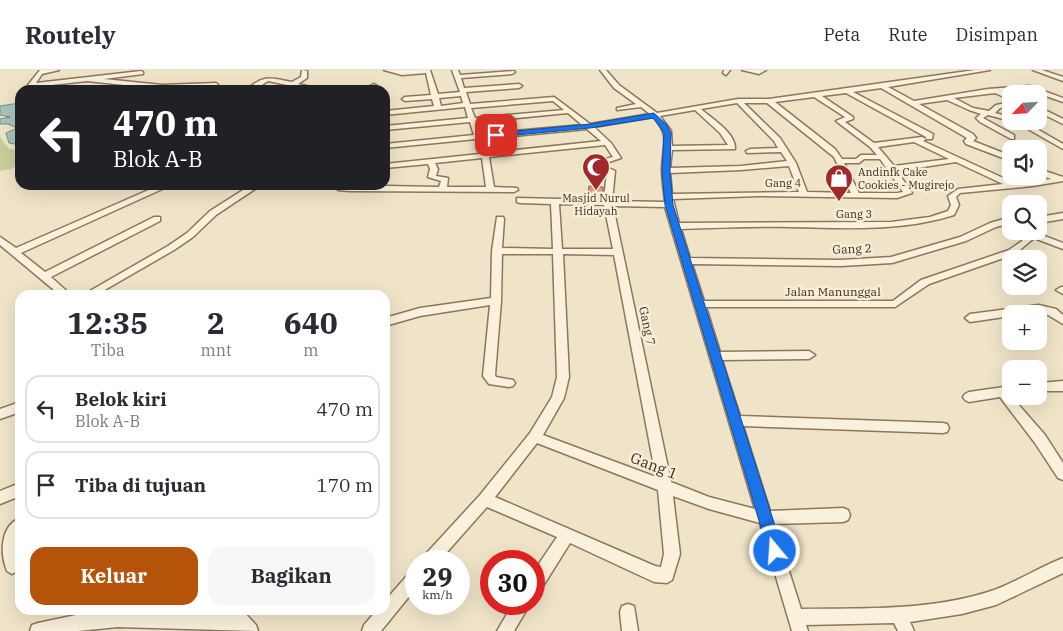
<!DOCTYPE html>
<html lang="id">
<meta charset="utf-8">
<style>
:root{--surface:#fff;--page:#f7f7f7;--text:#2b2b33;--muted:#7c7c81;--line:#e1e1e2;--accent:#b45309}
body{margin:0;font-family:"IBM Plex Serif",serif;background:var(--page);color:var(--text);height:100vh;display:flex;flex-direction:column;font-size:19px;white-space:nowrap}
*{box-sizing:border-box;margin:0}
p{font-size:16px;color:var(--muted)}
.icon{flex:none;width:28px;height:28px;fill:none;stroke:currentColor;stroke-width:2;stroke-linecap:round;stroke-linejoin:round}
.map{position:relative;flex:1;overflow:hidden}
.details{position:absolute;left:15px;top:220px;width:375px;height:325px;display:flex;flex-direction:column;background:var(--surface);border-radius:15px;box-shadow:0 5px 20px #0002}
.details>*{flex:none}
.top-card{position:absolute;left:15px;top:15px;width:375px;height:105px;border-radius:15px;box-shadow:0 5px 20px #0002;background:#202124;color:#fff;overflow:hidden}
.needle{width:32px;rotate:245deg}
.fabs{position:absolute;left:1002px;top:15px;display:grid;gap:10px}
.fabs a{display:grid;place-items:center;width:45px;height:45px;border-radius:10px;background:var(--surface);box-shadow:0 5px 20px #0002;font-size:25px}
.speed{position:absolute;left:405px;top:480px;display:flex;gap:10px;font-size:25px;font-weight:700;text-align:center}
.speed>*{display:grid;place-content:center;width:65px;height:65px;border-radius:50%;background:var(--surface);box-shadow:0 5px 20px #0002;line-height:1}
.speed small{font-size:12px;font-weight:400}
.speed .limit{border:8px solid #d22;background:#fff;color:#111}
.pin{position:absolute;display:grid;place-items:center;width:42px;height:42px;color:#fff;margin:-21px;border-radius:10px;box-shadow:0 2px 8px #0006}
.me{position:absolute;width:55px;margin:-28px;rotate:342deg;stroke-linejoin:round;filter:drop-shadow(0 0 4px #0008)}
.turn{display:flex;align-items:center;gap:18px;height:105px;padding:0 15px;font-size:22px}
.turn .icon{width:65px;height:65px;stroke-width:2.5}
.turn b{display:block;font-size:35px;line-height:42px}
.eta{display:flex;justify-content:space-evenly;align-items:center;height:85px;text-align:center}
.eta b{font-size:30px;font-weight:700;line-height:35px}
.button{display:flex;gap:10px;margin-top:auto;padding:10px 15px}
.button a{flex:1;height:58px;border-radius:15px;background:var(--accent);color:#fff;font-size:20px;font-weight:700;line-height:58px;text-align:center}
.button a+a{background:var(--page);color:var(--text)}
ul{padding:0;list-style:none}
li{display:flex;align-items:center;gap:15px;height:68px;margin:0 10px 8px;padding:0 5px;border:2px solid var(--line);border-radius:15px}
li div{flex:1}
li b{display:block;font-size:19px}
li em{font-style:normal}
header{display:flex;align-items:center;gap:30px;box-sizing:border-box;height:70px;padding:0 25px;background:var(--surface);border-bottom:1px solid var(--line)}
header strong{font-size:24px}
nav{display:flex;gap:28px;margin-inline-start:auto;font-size:18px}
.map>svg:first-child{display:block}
.green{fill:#c9cf9b}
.water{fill:#a9c4bc;stroke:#6f938a}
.building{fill:#cf9f7d;stroke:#8d5f41}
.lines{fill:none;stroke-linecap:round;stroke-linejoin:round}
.street-casing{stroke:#8d765c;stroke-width:3}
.street{fill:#faf1dc;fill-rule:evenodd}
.route{fill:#1a73e8;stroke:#114b97}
.labels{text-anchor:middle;stroke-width:5;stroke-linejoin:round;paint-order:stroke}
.far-poi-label{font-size:11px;fill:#3d2e20;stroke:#f7eed8;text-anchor:start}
.far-street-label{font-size:11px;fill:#3d2e20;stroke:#f7eed8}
.street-label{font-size:12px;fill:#3d2e20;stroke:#f7eed8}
.near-street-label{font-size:15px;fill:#3d2e20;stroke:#f7eed8}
</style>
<header>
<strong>Routely</strong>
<nav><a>Peta</a><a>Rute</a><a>Disimpan</a></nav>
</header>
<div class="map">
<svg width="1063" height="561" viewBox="0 0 1063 561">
<rect width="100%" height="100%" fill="#f0e4c8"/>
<!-- green -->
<path class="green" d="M0 67 9 79 20 80V93L11 99 0 101Z"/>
<!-- water -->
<path class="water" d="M20 33V75L9 73 6 63 17 58 8 54H0V49L10 47 0 45V36Z"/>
<!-- building -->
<path class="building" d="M589 116 603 117V125L588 124Z"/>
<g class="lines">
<!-- street casing -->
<g class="street-casing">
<path id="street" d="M40 0H59L42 4 36 13 141 1 143 2V4L104 9 162 15 216 13 220 17 216 20H209L213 17 162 19 87 11 34 17 31 20H27L28 15Z
M302 0 307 1V8L298 14 323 20H311L268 11 254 20H247C263 4 271 8 292 12L301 7Z
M384 0H430L438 24 460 22 452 0H458L460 5 514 1 515 2 512 4 461 8 464 18 519 14 522 16 519 18 466 22 470 34 554 27 590 54 650 44 641 37 617 40V38L636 34 614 18 600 0H606L619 15 657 43 738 29H769L975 0H990L888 17 914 31 988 19 1030 16 1063 28V32L1029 20 1004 22 1011 26V30L995 23 954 28 973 38 989 41 996 35 1011 32V36L1000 38 995 43 1011 47V51L988 45 983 48 1014 65V69H1011L980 52 976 48 981 44 969 40 947 30 919 34 973 64 976 68 973 71 1011 86V91L966 74 964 71 967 68 881 18 853 22 933 64 932 69H926V67L846 23 822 26 853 47V49L845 52 874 73 922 67 926 69 923 71 1014 113 1051 109 1039 104V99L1063 107V111L1033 116 960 123 956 127 959 135 954 145C900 162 847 158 791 157 755 156 718 158 681 159L690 188 841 190 891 187 960 167 990 153 1011 147V153L996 157 966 171 892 193 841 196 692 194 704 231H893L921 210 1009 180 1022 171 1031 161H1039V159L1040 161 1039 164 1063 173V179L1034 168 1015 184 929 214 895 237H706L720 282 809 281 815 285 809 289 722 290 740 346 943 353 947 354 949 358 947 362 943 363 743 356 770 441 843 438 848 440 850 445 848 450 843 452 774 454 801 539C865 538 933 541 994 520 1018 511 1040 497 1063 488V503L996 535 962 544 910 552 914 561H898L894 553 806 555 808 561H792L760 453 709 439 673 426 680 484 672 510 667 513 654 512 570 473 540 521 534 523V501L557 467 487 437 439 491H421L424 486 480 425 530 363 552 327 557 307 553 184H502L501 231 495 305 496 307 513 310 515 313 513 316 509 317 489 314 483 306 490 235 420 246 385 256V248L420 238 491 228 492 181 497 147H503L504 149 502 178 553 179 551 134 520 133 517 132V128L604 130 607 101 611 99 615 101 612 131 665 132C664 122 662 111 662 100 662 78 671 66 654 47L594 57 611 73 621 88 600 95H597V91L613 87 605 75 489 87 494 117 517 118 518 120 514 122 349 121 338 120 335 115 439 117 441 111 428 107 430 99 428 94 385 98V94L480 84 476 69 385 78V74L474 65 470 52 385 60V56L468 48 465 37 385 45V41L434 36 432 29 405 31 402 29 405 27 431 25 426 3 402 5ZM461 26 463 33 441 36 439 28ZM814 27 845 47 836 51 870 77 877 85H861L856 89H842L835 79 775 32ZM553 31 564 40 475 48 471 38ZM737 33 774 71 778 78 750 79 746 81 747 83 781 82 787 91 741 96 670 98 672 80 735 79C736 63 712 49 701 39ZM744 33H767L829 83 834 87 851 123 807 122 796 93 780 68ZM695 40 720 63 728 75 672 76 671 61 660 46ZM568 43 582 55 481 64 476 52ZM587 59 601 71 488 83 483 69ZM914 72 949 89 894 96 878 77ZM482 88 486 117H447L448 108 436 106 438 99 435 93ZM864 89H880L903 122 897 123H859L844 93H859ZM956 92 1003 114 958 119 948 126 951 135 948 141 930 147 891 152 679 153 673 129 759 126 897 128 912 123 897 101ZM789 96 799 122 672 124 670 103 741 100ZM559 134 604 135 613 179H562ZM613 136 665 137 755 439 709 427 671 412ZM563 184 614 185 656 407 543 365 564 328 569 307ZM537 373 658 420 664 484 661 497 655 496 495 427Z
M724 0H730L726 5 723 3Z
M742 0H766L759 4Z
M1033 0H1042L1063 7V11Z
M374 14 377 16C373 20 368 20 362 20Z
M1039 37 1063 49V54L1039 42Z
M1014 51H1023L1063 74V79Z
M160 115 169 116 21 183 45 202 154 147H160V151L51 207 71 225H60L0 175V167L16 178Z
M251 115H261L216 145 193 167 174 180 96 225H83L168 176 187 163 210 141Z
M293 115H303L299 117Z
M1063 143V149L1039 153V147Z
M1061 217H1063V224L1056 220Z
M1039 235 1056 239 1063 245V254L1048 245 1039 242 1011 244V246L970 252 965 248 970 244Z
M1063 311V321H1039V313Z
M1011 316V326L1045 365 1063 393V410L1058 408 1035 373 1000 327 969 332 965 330 963 327 965 324 969 322Z
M20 332V342L0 349V339Z
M20 413V426L0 434V421Z
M20 448V465L17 474 20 496 17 501 12 504 7 501C0 484 0 456 20 448Z
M416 498V518L381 561H362L364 555 377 540H385V531L411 501Z
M513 534H530L514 561H497Z
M628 534 634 536 638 561H622L620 542 622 536Z
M223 540H242L256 555 258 561 118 557 78 561H30L32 555 38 553 76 545 118 541 225 544Z"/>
</g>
<!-- street -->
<use href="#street" class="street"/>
</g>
<!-- route -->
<path class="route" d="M654 43 667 55 671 63 670 101 673 135 783 481 781 486 775 488 770 486 768 481 665 135 662 101 664 63 653 48 590 58 496 67 492 65 496 63 590 54Z"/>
<!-- icons -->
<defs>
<g id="mosque-pin" transform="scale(1.4375)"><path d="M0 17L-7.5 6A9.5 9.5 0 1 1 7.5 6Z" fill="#9e2a2b" stroke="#f7eed8"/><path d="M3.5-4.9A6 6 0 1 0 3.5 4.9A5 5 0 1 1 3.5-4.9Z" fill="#fff"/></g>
<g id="shop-pin" transform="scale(1.4375)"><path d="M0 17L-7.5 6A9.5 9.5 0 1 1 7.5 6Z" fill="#9e2a2b" stroke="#f7eed8"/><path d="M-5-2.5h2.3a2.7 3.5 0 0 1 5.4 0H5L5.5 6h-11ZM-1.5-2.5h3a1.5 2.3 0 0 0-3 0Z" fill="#fff"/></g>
</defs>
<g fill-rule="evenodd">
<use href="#mosque-pin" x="596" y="97"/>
<use href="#shop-pin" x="839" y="108"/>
</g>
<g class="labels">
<!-- far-poi labels -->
<g class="far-poi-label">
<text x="858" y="106">Andinfk Cake<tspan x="858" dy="13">Cookies - Mugirejo</tspan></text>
<text x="596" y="132" text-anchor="middle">Masjid Nurul<tspan x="596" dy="13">Hidayah</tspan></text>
</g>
<!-- far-street labels -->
<g class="far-street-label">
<text x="783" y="117">Gang 4</text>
<text x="854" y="148">Gang 3</text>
</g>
<!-- street labels -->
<g class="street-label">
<text transform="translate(852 179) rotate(-2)" y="4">Gang 2</text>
<text x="833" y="226">Jalan Manunggal</text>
<text transform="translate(647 256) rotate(78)" y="4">Gang 7</text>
</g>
<!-- near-street labels -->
<g class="near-street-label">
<text transform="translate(654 396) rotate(21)" y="5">Gang 1</text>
</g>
</g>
</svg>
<div class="fabs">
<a><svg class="needle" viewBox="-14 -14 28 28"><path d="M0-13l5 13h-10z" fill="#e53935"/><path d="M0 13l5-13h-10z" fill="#7c7c81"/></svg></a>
<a><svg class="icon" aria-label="sound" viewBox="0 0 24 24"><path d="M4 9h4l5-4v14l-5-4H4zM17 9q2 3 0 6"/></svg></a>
<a><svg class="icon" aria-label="search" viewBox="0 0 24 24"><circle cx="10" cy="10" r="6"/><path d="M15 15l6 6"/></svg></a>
<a><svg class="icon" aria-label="layers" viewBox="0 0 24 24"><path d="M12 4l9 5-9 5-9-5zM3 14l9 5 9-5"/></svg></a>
<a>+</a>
<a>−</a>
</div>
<div class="speed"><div>29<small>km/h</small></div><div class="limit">30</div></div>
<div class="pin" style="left:496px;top:65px;background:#d93025"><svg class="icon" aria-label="arrive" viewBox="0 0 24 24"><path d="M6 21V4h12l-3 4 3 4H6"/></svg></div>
<svg class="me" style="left:775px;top:481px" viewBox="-20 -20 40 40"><circle r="17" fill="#1a73e8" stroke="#fff" stroke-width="3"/><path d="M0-11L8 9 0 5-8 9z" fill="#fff"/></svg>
<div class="top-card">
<div class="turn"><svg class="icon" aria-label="left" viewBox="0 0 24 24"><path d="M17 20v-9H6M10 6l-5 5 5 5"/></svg><div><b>470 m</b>Blok A-B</div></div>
</div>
<section class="details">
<div class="eta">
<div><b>12:35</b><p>Tiba</p></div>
<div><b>2</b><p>mnt</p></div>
<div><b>640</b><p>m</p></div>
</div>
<ul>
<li><svg class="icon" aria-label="left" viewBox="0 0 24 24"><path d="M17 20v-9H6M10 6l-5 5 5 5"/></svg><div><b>Belok kiri</b><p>Blok A-B</p></div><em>470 m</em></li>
<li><svg class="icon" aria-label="arrive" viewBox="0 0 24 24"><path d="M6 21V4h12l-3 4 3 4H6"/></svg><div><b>Tiba di tujuan</b></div><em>170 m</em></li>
</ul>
<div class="button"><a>Keluar</a><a>Bagikan</a></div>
</section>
</div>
